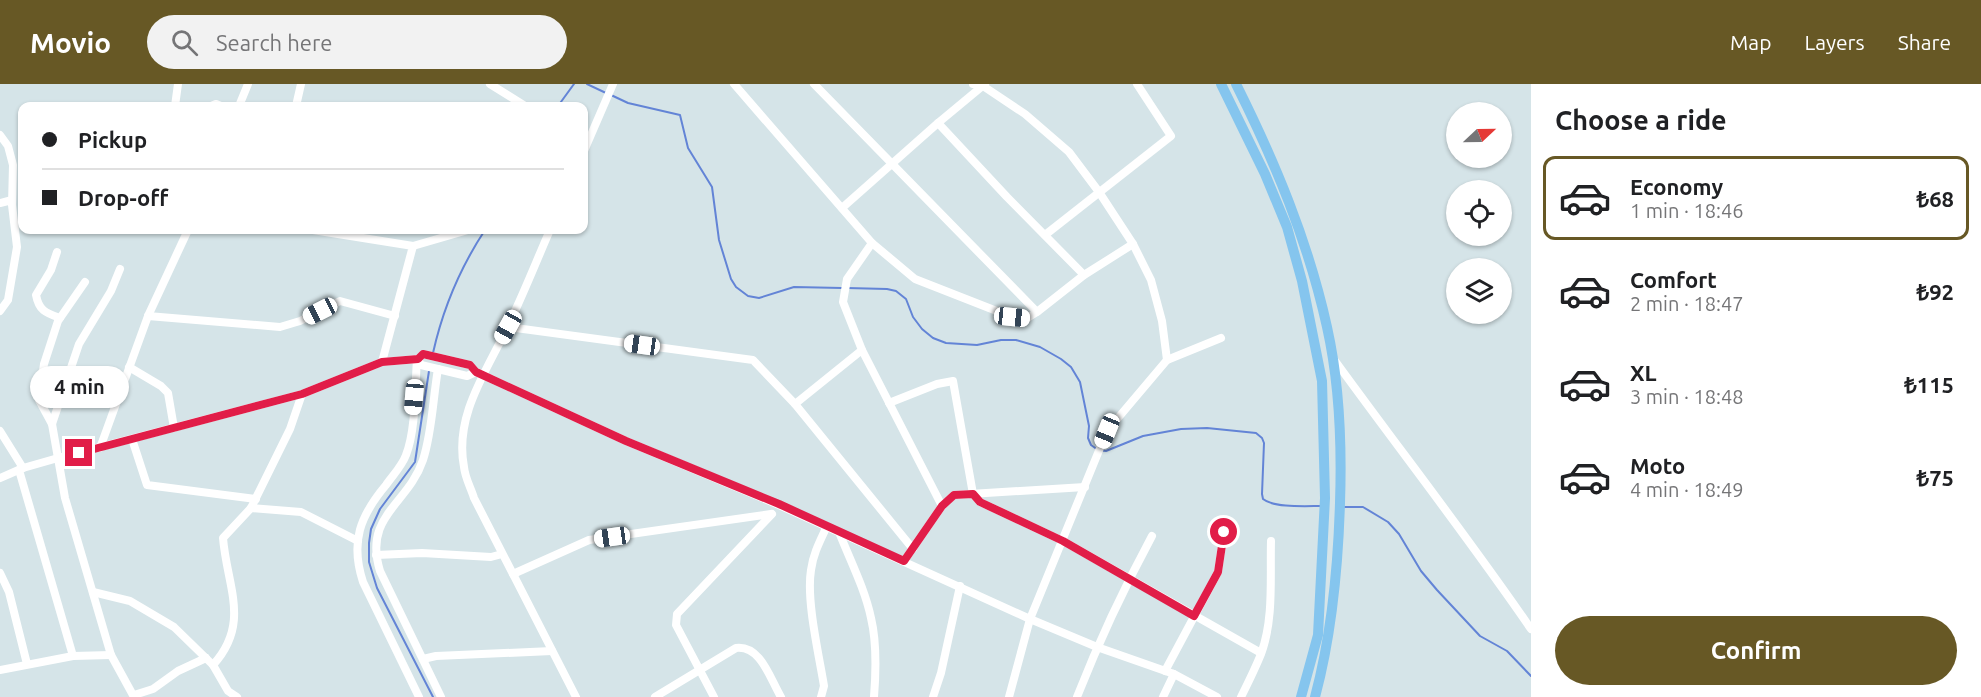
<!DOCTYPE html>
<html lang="en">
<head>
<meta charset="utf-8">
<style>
	:root { --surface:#fff; --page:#f2f2f2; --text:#202124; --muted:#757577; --line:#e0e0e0; --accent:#675825 }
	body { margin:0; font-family:Ubuntu,sans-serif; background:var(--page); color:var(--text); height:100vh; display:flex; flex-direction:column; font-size:22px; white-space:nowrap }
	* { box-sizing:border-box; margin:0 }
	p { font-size:20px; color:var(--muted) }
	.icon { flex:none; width:33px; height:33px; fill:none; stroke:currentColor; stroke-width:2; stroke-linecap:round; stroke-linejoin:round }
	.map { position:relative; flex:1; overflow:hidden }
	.side { display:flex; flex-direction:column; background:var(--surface); width:450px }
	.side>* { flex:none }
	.top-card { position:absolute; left:18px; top:18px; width:570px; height:132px; border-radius:12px; box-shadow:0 2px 4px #0004; display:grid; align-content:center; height:132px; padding:0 24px; background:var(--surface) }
	.needle { width:39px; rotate:68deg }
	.controls { position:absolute; left:1446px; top:18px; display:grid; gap:12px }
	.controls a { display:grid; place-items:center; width:66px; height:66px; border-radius:50%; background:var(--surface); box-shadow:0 2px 4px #0004; font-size:30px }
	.end { position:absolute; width:27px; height:27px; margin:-14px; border:8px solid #e11d48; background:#fff; box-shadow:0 0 0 3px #fff }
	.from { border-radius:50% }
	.bubble { position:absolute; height:42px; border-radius:21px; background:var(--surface); box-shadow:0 2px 4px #0004; font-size:20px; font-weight:700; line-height:42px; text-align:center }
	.car { position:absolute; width:18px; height:36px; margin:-18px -9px; border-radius:8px; box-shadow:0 0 4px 2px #0007; background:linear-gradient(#fff 24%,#345 0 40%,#fff 0 76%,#345 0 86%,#fff 0) }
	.top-card b { display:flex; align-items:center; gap:21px; height:57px; font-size:22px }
	.top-card b+b { border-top:2px solid var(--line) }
	.top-card i { width:15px; height:15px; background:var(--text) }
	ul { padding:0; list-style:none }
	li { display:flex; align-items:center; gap:18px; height:84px; margin:0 12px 9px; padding:0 12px; border:3px solid transparent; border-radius:12px }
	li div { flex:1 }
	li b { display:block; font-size:22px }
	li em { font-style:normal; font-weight:700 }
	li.selected { border-color:var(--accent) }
	li>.icon { width:54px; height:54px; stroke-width:1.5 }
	h2 { padding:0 24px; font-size:27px; line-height:72px }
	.primary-button { display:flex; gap:12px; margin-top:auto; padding:12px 24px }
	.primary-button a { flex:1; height:69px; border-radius:36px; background:var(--accent); color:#fff; font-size:24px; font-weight:700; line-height:69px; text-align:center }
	header { display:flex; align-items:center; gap:36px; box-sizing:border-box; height:84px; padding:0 30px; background:var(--accent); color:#fff }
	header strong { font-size:28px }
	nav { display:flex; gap:33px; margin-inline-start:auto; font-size:21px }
	.search { width:420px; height:54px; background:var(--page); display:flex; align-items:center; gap:15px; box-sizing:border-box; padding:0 21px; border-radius:33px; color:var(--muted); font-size:22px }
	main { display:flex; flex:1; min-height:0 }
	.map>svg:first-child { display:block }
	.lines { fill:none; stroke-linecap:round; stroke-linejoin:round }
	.stream { stroke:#6384d6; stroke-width:2 }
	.minor { stroke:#fff; stroke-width:8 }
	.major { stroke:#85c5ee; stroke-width:10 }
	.route { stroke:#e11d48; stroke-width:8 }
</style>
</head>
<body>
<header>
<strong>Movio</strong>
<div class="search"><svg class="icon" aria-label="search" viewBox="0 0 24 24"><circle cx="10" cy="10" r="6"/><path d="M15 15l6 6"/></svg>Search here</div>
<nav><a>Map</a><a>Layers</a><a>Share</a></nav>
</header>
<main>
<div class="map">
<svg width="1531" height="613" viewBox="0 0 1531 613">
	<rect width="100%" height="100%" fill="#d5e4e8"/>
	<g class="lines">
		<g class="stream">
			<polyline points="587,0 606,9"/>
			<polyline points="611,11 628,19 680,31 688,64 712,103 719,156 731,195 736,203 748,212 759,214 794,203 842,204"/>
			<polyline points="558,22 574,0"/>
			<path d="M847,204l40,1 9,2 10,8 7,18 9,12 11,9 13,5 31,2 24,-5h15l24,7 21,12 10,8 9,15 9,44 -1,12 3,7 7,5 8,1 37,-15 38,-7 26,-1 49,5 6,5 2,5 -2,51 1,5c11,9 43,7 58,7"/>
			<path d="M433,269c10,-45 27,-85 52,-123"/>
			<polyline points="429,287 415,378 380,425 371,445 369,459 369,478 377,504 433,613"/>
			<polyline points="1344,423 1363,423 1388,438 1399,450 1421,487 1437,506 1480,552 1507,567 1531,592"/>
		</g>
		<g class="minor">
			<polyline points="490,0 525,22"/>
			<polyline points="734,0 872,159 915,195 1012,233 1026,235 1037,228 1084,191 1133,160"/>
			<polyline points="814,0 1037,228"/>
			<polyline points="973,0 983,2 1025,30 1069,68 1099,108 1133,160 1151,196 1162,237 1167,276"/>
			<polyline points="175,22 178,0"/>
			<polyline points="211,22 216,20 221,22"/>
			<polyline points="239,22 248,0"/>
			<polyline points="296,22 301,0"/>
			<polyline points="938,39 1007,113 1084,191"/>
			<polyline points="0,51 8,62 13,81 12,121 17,163 8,216 0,227"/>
			<polyline points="584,67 613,0"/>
			<polyline points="0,119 12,116"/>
			<polyline points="842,124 938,39 985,0"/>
			<polyline points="313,146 413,162 382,278"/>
			<path d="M550,146c-14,32 -27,65 -42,96 -21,45 -54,89 -44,141 1,11 7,21 10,31l102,199"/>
			<polyline points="1045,151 1171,52 1137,0"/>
			<polyline points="872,159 847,195 843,218 862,266 942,422"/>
			<polyline points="413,162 468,146"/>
			<path d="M57,168l-6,18 -15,25c3,16 10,18 24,23"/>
			<polyline points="120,185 111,207 79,260 52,340 65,414 111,571 134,613"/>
			<polyline points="148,232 280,243 300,237 340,217 395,232"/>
			<polyline points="508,243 753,276 795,320 913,465"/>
			<path d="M1333,274c66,91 135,179 198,271"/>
			<path d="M417,275c-2,27 -1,71 -11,96 -4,11 -13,20 -20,30 -26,31 -36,57 -23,97l56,115"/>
			<polyline points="418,275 421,281 467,292 476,288"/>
			<polyline points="129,283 161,302 168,309 174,344"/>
			<path d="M438,285c-5,29 -6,64 -15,91 -15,45 -60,55 -43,111l61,126"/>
			<polyline points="889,319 937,300 953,297 973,410 980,418 1063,457 1261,569"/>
			<polyline points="795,320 862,266"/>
			<polyline points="52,340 39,316 44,280 58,237 85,198"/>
			<polyline points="0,347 23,384"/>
			<polyline points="132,355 147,401 256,415"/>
			<polyline points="100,364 148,232 188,146"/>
			<polyline points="19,386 73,572"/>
			<polyline points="0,394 23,384 58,374 302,310 382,278 418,275 423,270 470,281 476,288 626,357 779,421 1030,535 1097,563 1174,590 1217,613"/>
			<polyline points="251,424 301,428 358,457"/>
			<path d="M839,448c11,28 26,57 32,86 6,25 5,54 3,79"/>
			<polyline points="376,471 422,469 491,473 502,470"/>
			<polyline points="904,477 942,422 954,411 1085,403"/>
			<polyline points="0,489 9,508 27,580"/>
			<polyline points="513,490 589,456 771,430"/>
			<polyline points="93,508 130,517 174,543 213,581 228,607 237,613"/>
			<polyline points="423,575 436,572 552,567"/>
			<path d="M213,581c38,-42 14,-78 10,-127l28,-30 39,-79 12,-35"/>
			<polyline points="0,586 73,572 111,571"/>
			<polyline points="1165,587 1218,488 1224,448"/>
			<polyline points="134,611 153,605 178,587 206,574"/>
			<path d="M655,613l81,-49c25,-3 34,31 45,49"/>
			<polyline points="714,613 676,541 677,530 772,430"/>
			<path d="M821,613l3,-11c-5,-31 -18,-86 -13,-116 2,-16 9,-29 16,-44"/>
			<polyline points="933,613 941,589 960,502"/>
			<polyline points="1009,613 1030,535 1107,347 1167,276 1221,254"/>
			<path d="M1077,613c22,-56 47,-109 75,-161"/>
			<polyline points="1163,613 1174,590"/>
			<path d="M1241,613c7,-14 14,-28 20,-43 13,-35 9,-76 10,-113"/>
		</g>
		<g class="major">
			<polyline points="1221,0 1265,90 1287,143 1302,197 1322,297 1325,414 1318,551 1301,613"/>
			<path d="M1236,0c39,78 72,157 91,243 13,58 15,117 13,176 -2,66 -8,131 -25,194"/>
		</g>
	</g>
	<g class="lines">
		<polyline class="route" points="79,369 302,310 382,278 418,275 423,270 470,281 476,288 626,357 779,420 904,477 942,422 954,411 973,410 980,418 1063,457 1194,532 1218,488 1224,448"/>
	</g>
</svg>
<div class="controls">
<a><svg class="needle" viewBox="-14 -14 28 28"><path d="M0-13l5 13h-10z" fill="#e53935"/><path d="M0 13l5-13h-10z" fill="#757577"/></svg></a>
<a><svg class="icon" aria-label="locate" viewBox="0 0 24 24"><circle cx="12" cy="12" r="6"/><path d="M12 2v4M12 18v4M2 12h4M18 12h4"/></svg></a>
<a><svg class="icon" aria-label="layers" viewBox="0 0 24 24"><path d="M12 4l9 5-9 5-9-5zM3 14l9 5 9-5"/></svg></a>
</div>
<i class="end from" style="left:1224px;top:448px"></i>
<i class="end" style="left:79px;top:369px"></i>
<div class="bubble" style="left:30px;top:282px;width:99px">4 min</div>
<i class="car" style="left:320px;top:227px;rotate:243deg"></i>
<i class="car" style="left:1012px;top:233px;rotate:96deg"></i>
<i class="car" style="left:508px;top:243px;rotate:209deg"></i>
<i class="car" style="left:642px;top:261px;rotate:278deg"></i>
<i class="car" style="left:414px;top:313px;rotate:185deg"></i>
<i class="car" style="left:1107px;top:347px;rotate:202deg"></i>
<i class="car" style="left:612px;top:453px;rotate:262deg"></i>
<div class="top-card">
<b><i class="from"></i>Pickup</b>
<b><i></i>Drop-off</b>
</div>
</div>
<section class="side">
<h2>Choose a ride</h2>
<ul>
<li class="selected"><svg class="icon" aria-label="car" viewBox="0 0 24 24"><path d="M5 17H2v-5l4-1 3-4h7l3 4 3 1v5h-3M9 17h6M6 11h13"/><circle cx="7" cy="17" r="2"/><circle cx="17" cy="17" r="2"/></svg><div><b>Economy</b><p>1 min · 18:46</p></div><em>₺68</em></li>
<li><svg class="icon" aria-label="car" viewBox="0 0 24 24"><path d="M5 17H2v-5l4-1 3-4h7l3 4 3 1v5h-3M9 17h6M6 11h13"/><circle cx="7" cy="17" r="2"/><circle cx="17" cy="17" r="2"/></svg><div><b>Comfort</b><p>2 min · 18:47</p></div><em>₺92</em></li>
<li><svg class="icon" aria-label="car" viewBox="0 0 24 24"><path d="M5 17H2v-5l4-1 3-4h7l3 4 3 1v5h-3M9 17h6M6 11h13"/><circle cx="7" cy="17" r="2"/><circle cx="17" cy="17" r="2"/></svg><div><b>XL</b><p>3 min · 18:48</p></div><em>₺115</em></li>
<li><svg class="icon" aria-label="car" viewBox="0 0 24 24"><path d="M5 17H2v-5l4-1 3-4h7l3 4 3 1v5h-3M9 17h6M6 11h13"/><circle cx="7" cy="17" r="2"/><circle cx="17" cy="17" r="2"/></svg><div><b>Moto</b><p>4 min · 18:49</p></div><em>₺75</em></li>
</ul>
<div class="primary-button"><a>Confirm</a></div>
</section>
</main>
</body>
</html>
